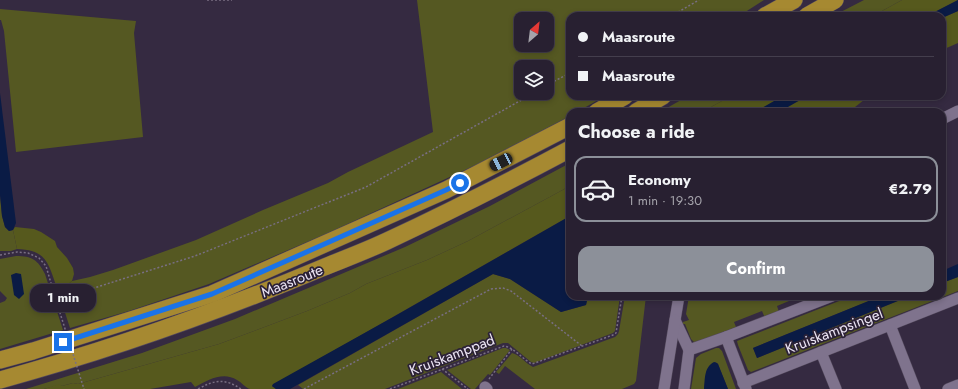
<!DOCTYPE html>
<html lang="en">
<head>
<meta charset="utf-8">
<style>
	:root { --surface:#282031; --page:#302839; --text:#f1f3f6; --muted:#a5a3ab; --line:#443e4d; --accent:#8c9099 }
	body { margin:0; font-family:Jost,sans-serif; background:var(--page); color:var(--text); height:100vh; display:flex; flex-direction:column; font-size:15px; white-space:nowrap }
	* { box-sizing:border-box; margin:0 }
	p { font-size:13px; color:var(--muted) }
	.icon { flex:none; width:22px; height:22px; fill:none; stroke:currentColor; stroke-width:2; stroke-linecap:round; stroke-linejoin:round }
	.map { position:relative; flex:1; overflow:hidden }
	.sheet { position:absolute; left:566px; top:108px; width:380px; height:192px; display:flex; flex-direction:column; background:var(--surface); border-radius:12px; box-shadow:0 2px 6px #0003,0 0 0 1px var(--line) }
	.sheet>* { flex:none }
	.guide { position:absolute; left:566px; top:12px; width:380px; height:88px; border-radius:12px; box-shadow:0 2px 6px #0003,0 0 0 1px var(--line); display:grid; align-content:center; height:88px; padding:0 12px; background:var(--surface) }
	.needle { width:26px; rotate:28deg }
	.tools { position:absolute; left:514px; top:12px; display:grid; gap:8px }
	.tools a { display:grid; place-items:center; width:40px; height:40px; border-radius:8px; background:var(--surface); box-shadow:0 2px 6px #0003,0 0 0 1px var(--line); font-size:20px }
	.end { position:absolute; width:18px; height:18px; margin:-9px; border:5px solid #1a73e8; background:#fff; box-shadow:0 0 0 2px #fff }
	.from { border-radius:50% }
	.bubble { position:absolute; height:28px; border-radius:12px; background:var(--surface); box-shadow:0 2px 6px #0003,0 0 0 1px var(--line); font-size:13px; font-weight:700; line-height:28px; text-align:center }
	.car { position:absolute; width:12px; height:24px; margin:-12px -6px; border-radius:5px; box-shadow:0 0 3px 1px #0007; background:linear-gradient(#222 24%,#8ab4d8 0 40%,#222 0 76%,#8ab4d8 0 86%,#222 0) }
	.guide b { display:flex; align-items:center; gap:14px; height:38px; font-size:15px }
	.guide b+b { border-top:1px solid var(--line) }
	.guide i { width:10px; height:10px; background:var(--text) }
	ul { padding:0; list-style:none }
	li { display:flex; align-items:center; gap:12px; height:66px; margin:0 8px 6px; padding:0 4px; border:2px solid var(--line); border-radius:12px }
	li div { flex:1 }
	li b { display:block; font-size:15px }
	li em { font-style:normal; font-weight:700 }
	li.on { border-color:var(--accent) }
	li>.icon { width:36px; height:36px; stroke-width:1.5 }
	h2 { padding:0 12px; font-size:18px; line-height:48px }
	.action { display:flex; gap:8px; margin-top:auto; padding:8px 12px }
	.action a { flex:1; height:46px; border-radius:12px; background:var(--accent); color:#fff; font-size:16px; font-weight:700; line-height:46px; text-align:center }
	.map>svg:first-child { display:block }
	.green { fill:#555822; fill-rule:evenodd }
	.forest { fill:#56591d }
	.water { fill:#0a1b45 }
	.lines { fill:none; stroke-linecap:round; stroke-linejoin:round }
	.minor-casing { stroke:#53495c; stroke-width:12 }
	.highway-casing { stroke:#53495c; stroke-width:18 }
	.path { stroke:#796f83; stroke-width:1.5; stroke-dasharray:2 2; stroke-linecap:butt }
	.minor { stroke:#7f738d; stroke-width:11 }
	.highway { stroke:#a68931; stroke-width:17 }
	.path-bridge { stroke:#796f83; stroke-width:1.5; stroke-dasharray:2 2; stroke-linecap:butt }
	.route { stroke:#1a73e8; stroke-width:5 }
	.labels { text-anchor:middle; dominant-baseline:central; stroke-width:3.5; stroke-linejoin:round; paint-order:stroke }
	.street-label { font-size:15px; fill:#ebe4f3; stroke:#2b2136 }
</style>
</head>
<body>
<div class="map">
<svg width="958" height="389" viewBox="0 0 958 389">
	<rect width="100%" height="100%" fill="#352a41"/>
	<g class="green">
		<path d="M417,0h347l-25,16h-169v80h35l-28,16h-7v4l-92,48 -150,69 -119,51 -80,27 -59,17 -13,-40 10,-3 5,-4 18,-4 23,-7 83,-30 67,-30 65,-27 20,-11 85,-40zM521,19h26v26h-26zM521,67h26v26h-26z"/>
		<polygon points="864,0 902,0 873,16 833,16"/>
		<polygon points="0,9 136,21 134,33 143,137 16,152 4,31 1,20 0,20"/>
		<polygon points="688,96 731,96 702,112 660,112"/>
		<polygon points="570,163 570,186 468,241 427,260 366,284 350,293 307,311 219,344 78,384 73,383 62,386 59,385 44,389 26,389 142,353 235,319 405,247 490,206"/>
		<polygon points="0,195 2,216 5,227 9,231 13,230 17,249 11,251 0,251"/>
		<path d="M16,256c16,0 22,4 29,18l18,56 -63,19v-46l5,-2 2,-3 -7,-7v-32z"/>
		<polygon points="493,274 510,279 561,312 586,305 588,296 620,296 615,331 613,333 534,363 531,362 508,343 503,343 385,389 303,389 298,385"/>
		<polygon points="958,277 958,291 751,372 748,370 738,345 737,341 852,296 881,296 753,348 757,358 910,296 942,296 942,283"/>
		<path d="M625,296h21l-10,85 -2,3 -12,5h-87l-30,-23 -6,8 -3,-2 16,-19c8,2 13,10 21,14l82,-30 3,-3 1,-3z"/>
		<polygon points="689,296 801,296 777,306 779,312 765,318 762,311 734,322 736,327 699,342 694,342 691,339 685,324 683,324 683,322 689,320 686,314"/>
		<polygon points="503,348 506,348 510,350 490,375 488,374 475,389 471,389 447,370"/>
		<polygon points="716,348 719,348 722,351 736,389 728,389 718,364 715,362 707,370 704,389 691,389 696,358 701,354"/>
		<polygon points="441,372 462,389 398,389"/>
	</g>
	<g class="forest">
		<polygon points="902,0 958,0 927,16 873,16"/>
		<polygon points="958,11 958,43 942,50 942,18"/>
		<polygon points="731,96 783,96 755,112 702,112"/>
		<polygon points="807,96 869,96 855,107 858,112 779,112"/>
		<path d="M570,186v30l-298,170 4,3c-7,0 -20,0 -26,0 -4,-1 -9,-7 -13,-9 -14,-9 -29,0 -42,7l-4,-5 -41,7h-106l15,-5 3,2 11,-3 5,1 141,-40 88,-33 43,-18 16,-9 61,-24 41,-19z"/>
		<path d="M15,227l19,2 7,3 14,9 2,6 10,11 6,10 1,6 -2,7 -5,4 -10,3c-9,-25 -10,-38 -40,-39l-4,-19z"/>
	</g>
	<g class="water">
		<polygon points="958,0 958,11 942,18 942,16 927,16"/>
		<polygon points="0,93 16,223 13,230 9,231 5,227 2,216 0,195"/>
		<polygon points="783,96 807,96 779,112 755,112"/>
		<polygon points="570,216 570,296 588,296 586,305 561,312 510,279 493,274 290,389 276,389 272,386 273,384 395,316"/>
		<polygon points="958,264 958,277 942,283 942,271"/>
		<polygon points="16,273 21,274 24,294 19,299 14,295 11,275"/>
		<polygon points="881,296 910,296 757,358 753,348"/>
		<path d="M714,362l3,1 1,1 10,25h-24c1,-10 0,-22 10,-27z"/>
	</g>
	<g class="lines">
		<g class="minor-casing">
			<g id="minor">
				<polyline points="942,119 958,111"/>
				<polyline points="679,296 675,320 689,350"/>
				<polyline points="890,325 915,389"/>
				<polyline points="726,337 746,389"/>
				<polyline points="821,352 836,389"/>
				<polyline points="743,383 958,298"/>
				<polyline points="485,387 487,389"/>
				<polyline points="664,389 675,320"/>
				<polyline points="684,389 689,350 726,337 832,296"/>
				<polyline points="948,389 958,385"/>
			</g>
		</g>
		<g class="highway-casing">
			<g id="highway">
				<polyline points="765,16 794,0"/>
				<polyline points="807,16 835,0"/>
				<polyline points="597,112 625,96"/>
				<polyline points="636,112 663,96"/>
				<polyline points="0,360 33,351 212,294 446,190 570,126"/>
				<path d="M0,380c110,-30 217,-68 322,-112 22,-9 44,-17 65,-27 62,-29 123,-60 183,-92"/>
			</g>
		</g>
		<g class="path">
			<polyline points="207,0 232,0"/>
			<polyline points="671,16 699,0"/>
			<polyline points="547,85 570,73"/>
			<polyline points="0,255 17,252 28,253 39,258 46,266 55,297"/>
			<polyline points="54,293 61,292 72,295 195,256 366,187 534,93"/>
			<polyline points="442,369 468,389"/>
			<polyline points="489,379 512,349"/>
			<path d="M198,389c16,-9 27,-11 43,0"/>
			<polyline points="304,389 491,289 503,288 511,291 582,346"/>
			<path d="M390,389l114,-43c11,2 18,13 28,18l81,-29 3,-2 6,-37"/>
		</g>
		<use href="#minor" class="minor"/>
		<use href="#highway" class="highway"/>
		<polyline class="path-bridge" points="55,297 84,389"/>
	</g>
	<g class="lines">
		<polyline class="route" points="63,342 212,294 446,190 460,183"/>
	</g>
	<g class="labels">
		<g class="street-label">
			<text transform="translate(292 281) rotate(-22)">Maasroute</text>
			<text transform="translate(834 331) rotate(-21)">Kruiskampsingel</text>
			<text transform="translate(452 355) rotate(-21)">Kruiskamppad</text>
		</g>
	</g>
</svg>
<div class="tools">
<a><svg class="needle" viewBox="-14 -14 28 28"><path d="M0-13l5 13h-10z" fill="#e53935"/><path d="M0 13l5-13h-10z" fill="#a5a3ab"/></svg></a>
<a><svg class="icon" aria-label="layers" viewBox="0 0 24 24"><path d="M12 4l9 5-9 5-9-5zM3 14l9 5 9-5"/></svg></a>
</div>
<i class="end from" style="left:460px;top:183px"></i>
<i class="end" style="left:63px;top:342px"></i>
<div class="bubble" style="left:30px;top:284px;width:66px">1 min</div>
<i class="car" style="left:501px;top:162px;rotate:243deg"></i>
<div class="guide">
<b><i class="from"></i>Maasroute</b>
<b><i></i>Maasroute</b>
</div>
<section class="sheet">
<h2>Choose a ride</h2>
<ul>
<li class="on"><svg class="icon" aria-label="car" viewBox="0 0 24 24"><path d="M5 17H2v-5l4-1 3-4h7l3 4 3 1v5h-3M9 17h6M6 11h13"/><circle cx="7" cy="17" r="2"/><circle cx="17" cy="17" r="2"/></svg><div><b>Economy</b><p>1 min · 19:30</p></div><em>€2.79</em></li>
</ul>
<div class="action"><a>Confirm</a></div>
</section>
</div>
</body>
</html>
